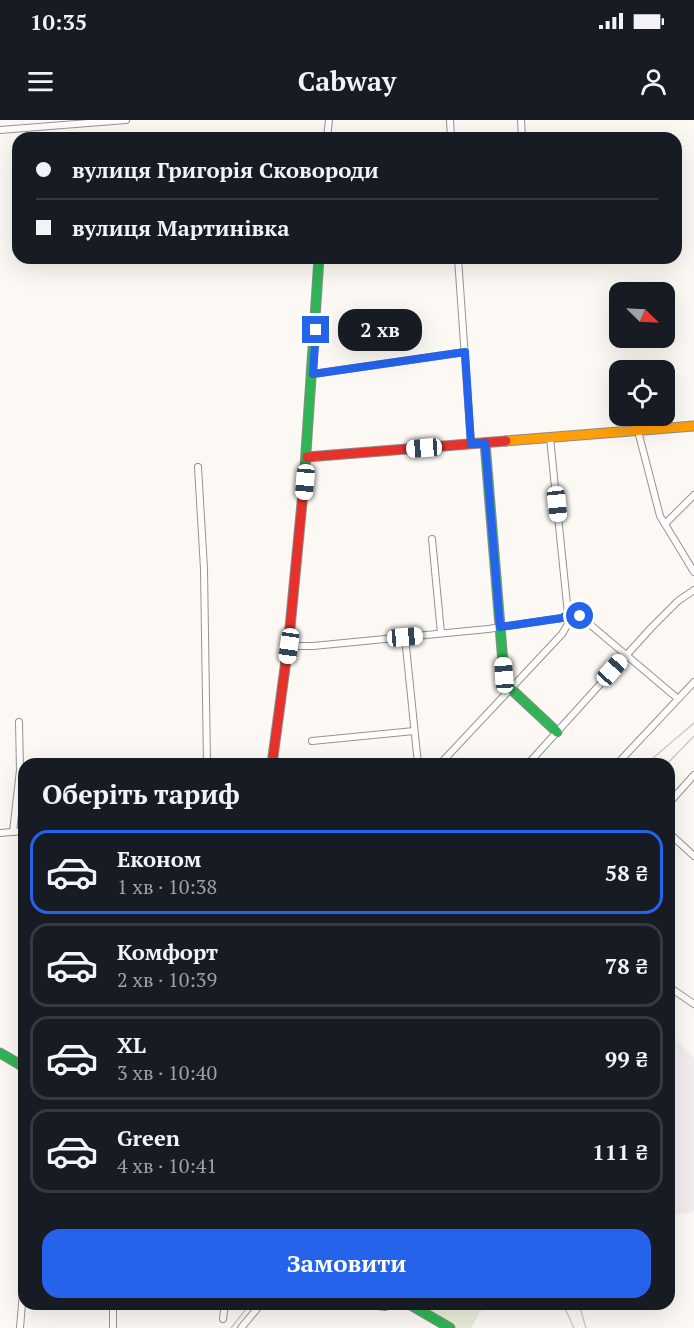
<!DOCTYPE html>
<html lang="uk">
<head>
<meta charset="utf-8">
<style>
	:root { --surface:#171b24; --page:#20242c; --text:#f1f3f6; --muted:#9ea1a6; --line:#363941; --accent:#2563eb }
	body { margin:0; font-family:"PT Serif",serif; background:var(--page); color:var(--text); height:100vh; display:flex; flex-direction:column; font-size:22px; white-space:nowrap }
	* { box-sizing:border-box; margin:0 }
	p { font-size:20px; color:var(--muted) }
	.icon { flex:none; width:33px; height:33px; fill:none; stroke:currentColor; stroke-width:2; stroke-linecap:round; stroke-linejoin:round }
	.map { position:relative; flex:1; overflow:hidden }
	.sheet { position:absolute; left:18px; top:638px; width:657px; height:552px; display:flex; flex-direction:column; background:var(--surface); border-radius:18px; box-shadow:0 6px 24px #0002 }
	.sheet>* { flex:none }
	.top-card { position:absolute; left:12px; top:12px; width:670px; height:132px; border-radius:18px; box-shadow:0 6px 24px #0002; display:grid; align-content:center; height:132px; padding:0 24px; background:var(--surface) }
	.needle { width:39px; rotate:114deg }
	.buttons { position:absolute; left:609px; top:162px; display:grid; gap:12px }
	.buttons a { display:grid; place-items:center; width:66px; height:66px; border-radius:12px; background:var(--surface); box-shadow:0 6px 24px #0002; font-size:30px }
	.end { position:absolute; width:27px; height:27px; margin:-14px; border:8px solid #2563eb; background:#fff; box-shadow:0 0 0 3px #fff }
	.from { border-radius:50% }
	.bubble { position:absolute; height:42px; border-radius:18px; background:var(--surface); box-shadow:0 6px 24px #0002; font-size:20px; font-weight:600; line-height:42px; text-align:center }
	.car { position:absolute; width:18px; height:36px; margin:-18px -9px; border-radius:8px; box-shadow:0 0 4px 2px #0007; background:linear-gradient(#fff 24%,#345 0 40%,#fff 0 76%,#345 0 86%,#fff 0) }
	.top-card b { display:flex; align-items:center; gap:21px; height:57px; font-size:22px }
	.top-card b+b { border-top:2px solid var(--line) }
	.top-card i { width:15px; height:15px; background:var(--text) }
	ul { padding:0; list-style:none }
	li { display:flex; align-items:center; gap:18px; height:84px; margin:0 12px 9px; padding:0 12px; border:3px solid var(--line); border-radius:18px }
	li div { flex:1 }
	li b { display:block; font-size:22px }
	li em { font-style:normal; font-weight:600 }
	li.active { border-color:var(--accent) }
	li>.icon { width:54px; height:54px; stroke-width:1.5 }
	h2 { padding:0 24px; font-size:27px; line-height:72px }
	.button { display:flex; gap:12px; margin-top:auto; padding:12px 24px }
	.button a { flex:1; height:69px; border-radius:18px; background:var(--accent); color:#fff; font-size:24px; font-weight:600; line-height:69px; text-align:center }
	.status { display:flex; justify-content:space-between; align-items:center; height:42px; padding:0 30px; background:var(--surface); direction:ltr }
	.status svg { height:16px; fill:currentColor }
	header { display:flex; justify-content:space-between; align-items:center; height:78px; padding:0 24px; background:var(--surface); font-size:27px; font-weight:600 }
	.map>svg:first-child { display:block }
	.industrial { fill:#f3edf0 }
	.cemetery { fill:#e9ecd8 }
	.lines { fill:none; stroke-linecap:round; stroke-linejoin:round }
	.street-casing { stroke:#969492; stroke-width:8 }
	.fast-casing { stroke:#8c8b89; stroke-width:11 }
	.slow-casing { stroke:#8c8b89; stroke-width:11 }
	.jam-casing { stroke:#8c8b89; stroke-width:11 }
	.street { stroke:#fffefd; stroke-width:6 }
	.fast { stroke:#30b455; stroke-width:9 }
	.slow { stroke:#ff9f0a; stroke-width:9 }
	.jam { stroke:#e5322d; stroke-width:9 }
	.rail { stroke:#d8c5c8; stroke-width:1.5 }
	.route { stroke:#2563eb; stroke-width:8 }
</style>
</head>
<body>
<div class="status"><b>10:35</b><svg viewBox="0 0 49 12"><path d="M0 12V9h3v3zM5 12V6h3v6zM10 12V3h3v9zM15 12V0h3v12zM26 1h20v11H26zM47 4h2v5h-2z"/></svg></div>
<header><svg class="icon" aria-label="menu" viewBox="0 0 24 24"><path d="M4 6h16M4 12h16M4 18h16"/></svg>Cabway<svg class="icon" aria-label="person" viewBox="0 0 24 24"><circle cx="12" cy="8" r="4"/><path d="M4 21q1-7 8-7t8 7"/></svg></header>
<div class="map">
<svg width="694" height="1208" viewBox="0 0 694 1208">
	<rect width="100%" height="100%" fill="#fcf9f4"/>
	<polygon class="industrial" points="669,912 694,938 694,1091 691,1093 669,1094"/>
	<polygon class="cemetery" points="428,1184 489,1184 480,1192 471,1208 458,1208 425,1188"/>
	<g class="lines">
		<g class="street-casing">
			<g id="street">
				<polyline points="450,0 451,18"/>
				<polyline points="521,0 522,18"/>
				<polyline points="0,10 126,0"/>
				<polyline points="327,18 329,0"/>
				<polyline points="458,138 471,324"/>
				<polyline points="313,254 465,232"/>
				<polyline points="638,311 660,396 694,452"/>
				<polyline points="550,318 568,494 570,494"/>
				<polyline points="198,347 204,449 207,644"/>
				<polyline points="665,404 694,375"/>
				<polyline points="432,419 441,513"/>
				<polyline points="571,494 580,496 677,578"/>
				<polyline points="405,517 418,644"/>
				<polyline points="289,526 313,526 488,509 562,498 568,494"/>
				<polyline points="312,621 414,611"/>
				<polyline points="440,644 562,514 569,502 571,494"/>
				<polyline points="528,644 651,508 678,481 694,470"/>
				<polyline points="617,644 694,562"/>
				<polyline points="669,683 694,655"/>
				<polyline points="13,712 20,650 19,602"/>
				<polyline points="0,713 24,711"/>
				<polyline points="669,713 694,736"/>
				<polyline points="669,867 694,884"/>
				<polyline points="360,1184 385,1187 394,1184"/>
				<polyline points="223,1199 225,1184"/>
				<polyline points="20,1208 24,1160"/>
				<polyline points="113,1208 113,1184"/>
				<polyline points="241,1208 261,1184"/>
			</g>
		</g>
		<g class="fast-casing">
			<g id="fast">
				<polyline points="485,323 504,555 510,568 557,612"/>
				<polyline points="304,362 319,138"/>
				<polyline points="0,933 24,947"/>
				<polyline points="409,1184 450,1208"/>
			</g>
		</g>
		<g class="slow-casing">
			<polyline id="slow" points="506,321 694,306"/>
		</g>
		<g class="jam-casing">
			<g id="jam">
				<polyline points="307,337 506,321"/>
				<polyline points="272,644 289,518 304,362"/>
			</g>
		</g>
		<use href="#street" class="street"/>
		<use href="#fast" class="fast"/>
		<use href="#slow" class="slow"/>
		<use href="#jam" class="jam"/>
		<g class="rail">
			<polyline points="646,644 694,603"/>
			<polyline points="667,644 694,616"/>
			<polyline points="563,1184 574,1208"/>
			<polyline points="579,1184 586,1208"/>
			<polyline points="231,1208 250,1184"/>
		</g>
	</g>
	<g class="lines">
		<polyline class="route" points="316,210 313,254 465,232 471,324 485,323 500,507 562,498 568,494 580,496"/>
	</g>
</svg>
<div class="buttons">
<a><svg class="needle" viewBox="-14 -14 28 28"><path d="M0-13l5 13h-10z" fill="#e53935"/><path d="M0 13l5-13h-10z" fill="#9ea1a6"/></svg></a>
<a><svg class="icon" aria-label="locate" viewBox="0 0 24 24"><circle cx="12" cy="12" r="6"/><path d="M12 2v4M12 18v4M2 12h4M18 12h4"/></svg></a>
</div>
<i class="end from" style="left:580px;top:496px"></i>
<i class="end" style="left:316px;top:210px"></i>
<div class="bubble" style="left:338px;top:189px;width:84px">2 хв</div>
<i class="car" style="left:424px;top:328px;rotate:266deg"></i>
<i class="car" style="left:305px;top:362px;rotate:185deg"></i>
<i class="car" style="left:557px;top:384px;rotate:174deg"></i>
<i class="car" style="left:405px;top:517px;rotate:85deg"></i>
<i class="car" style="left:289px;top:526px;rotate:188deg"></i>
<i class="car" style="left:612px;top:550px;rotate:42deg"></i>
<i class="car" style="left:504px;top:555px;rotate:356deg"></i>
<div class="top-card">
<b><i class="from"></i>вулиця Григорія Сковороди</b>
<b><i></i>вулиця Мартинівка</b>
</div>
<section class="sheet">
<h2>Оберіть тариф</h2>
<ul>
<li class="active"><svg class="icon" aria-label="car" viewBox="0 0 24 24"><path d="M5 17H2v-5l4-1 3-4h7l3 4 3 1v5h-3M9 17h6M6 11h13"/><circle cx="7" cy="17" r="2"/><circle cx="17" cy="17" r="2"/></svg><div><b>Економ</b><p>1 хв · 10:38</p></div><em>58 ₴</em></li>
<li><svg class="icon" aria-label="car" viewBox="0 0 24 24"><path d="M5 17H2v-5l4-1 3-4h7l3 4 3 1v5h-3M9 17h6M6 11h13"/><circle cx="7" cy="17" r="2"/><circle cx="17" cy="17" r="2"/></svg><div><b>Комфорт</b><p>2 хв · 10:39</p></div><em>78 ₴</em></li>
<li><svg class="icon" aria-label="car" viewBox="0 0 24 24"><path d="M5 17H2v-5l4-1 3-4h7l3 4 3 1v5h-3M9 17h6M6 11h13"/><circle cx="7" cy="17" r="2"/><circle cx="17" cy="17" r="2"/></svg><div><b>XL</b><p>3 хв · 10:40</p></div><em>99 ₴</em></li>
<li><svg class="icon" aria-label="car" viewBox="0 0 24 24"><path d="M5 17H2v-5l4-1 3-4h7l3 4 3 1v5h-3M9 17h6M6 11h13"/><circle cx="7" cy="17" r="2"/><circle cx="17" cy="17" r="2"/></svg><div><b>Green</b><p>4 хв · 10:41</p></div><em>111 ₴</em></li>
</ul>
<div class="button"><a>Замовити</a></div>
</section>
</div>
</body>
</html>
